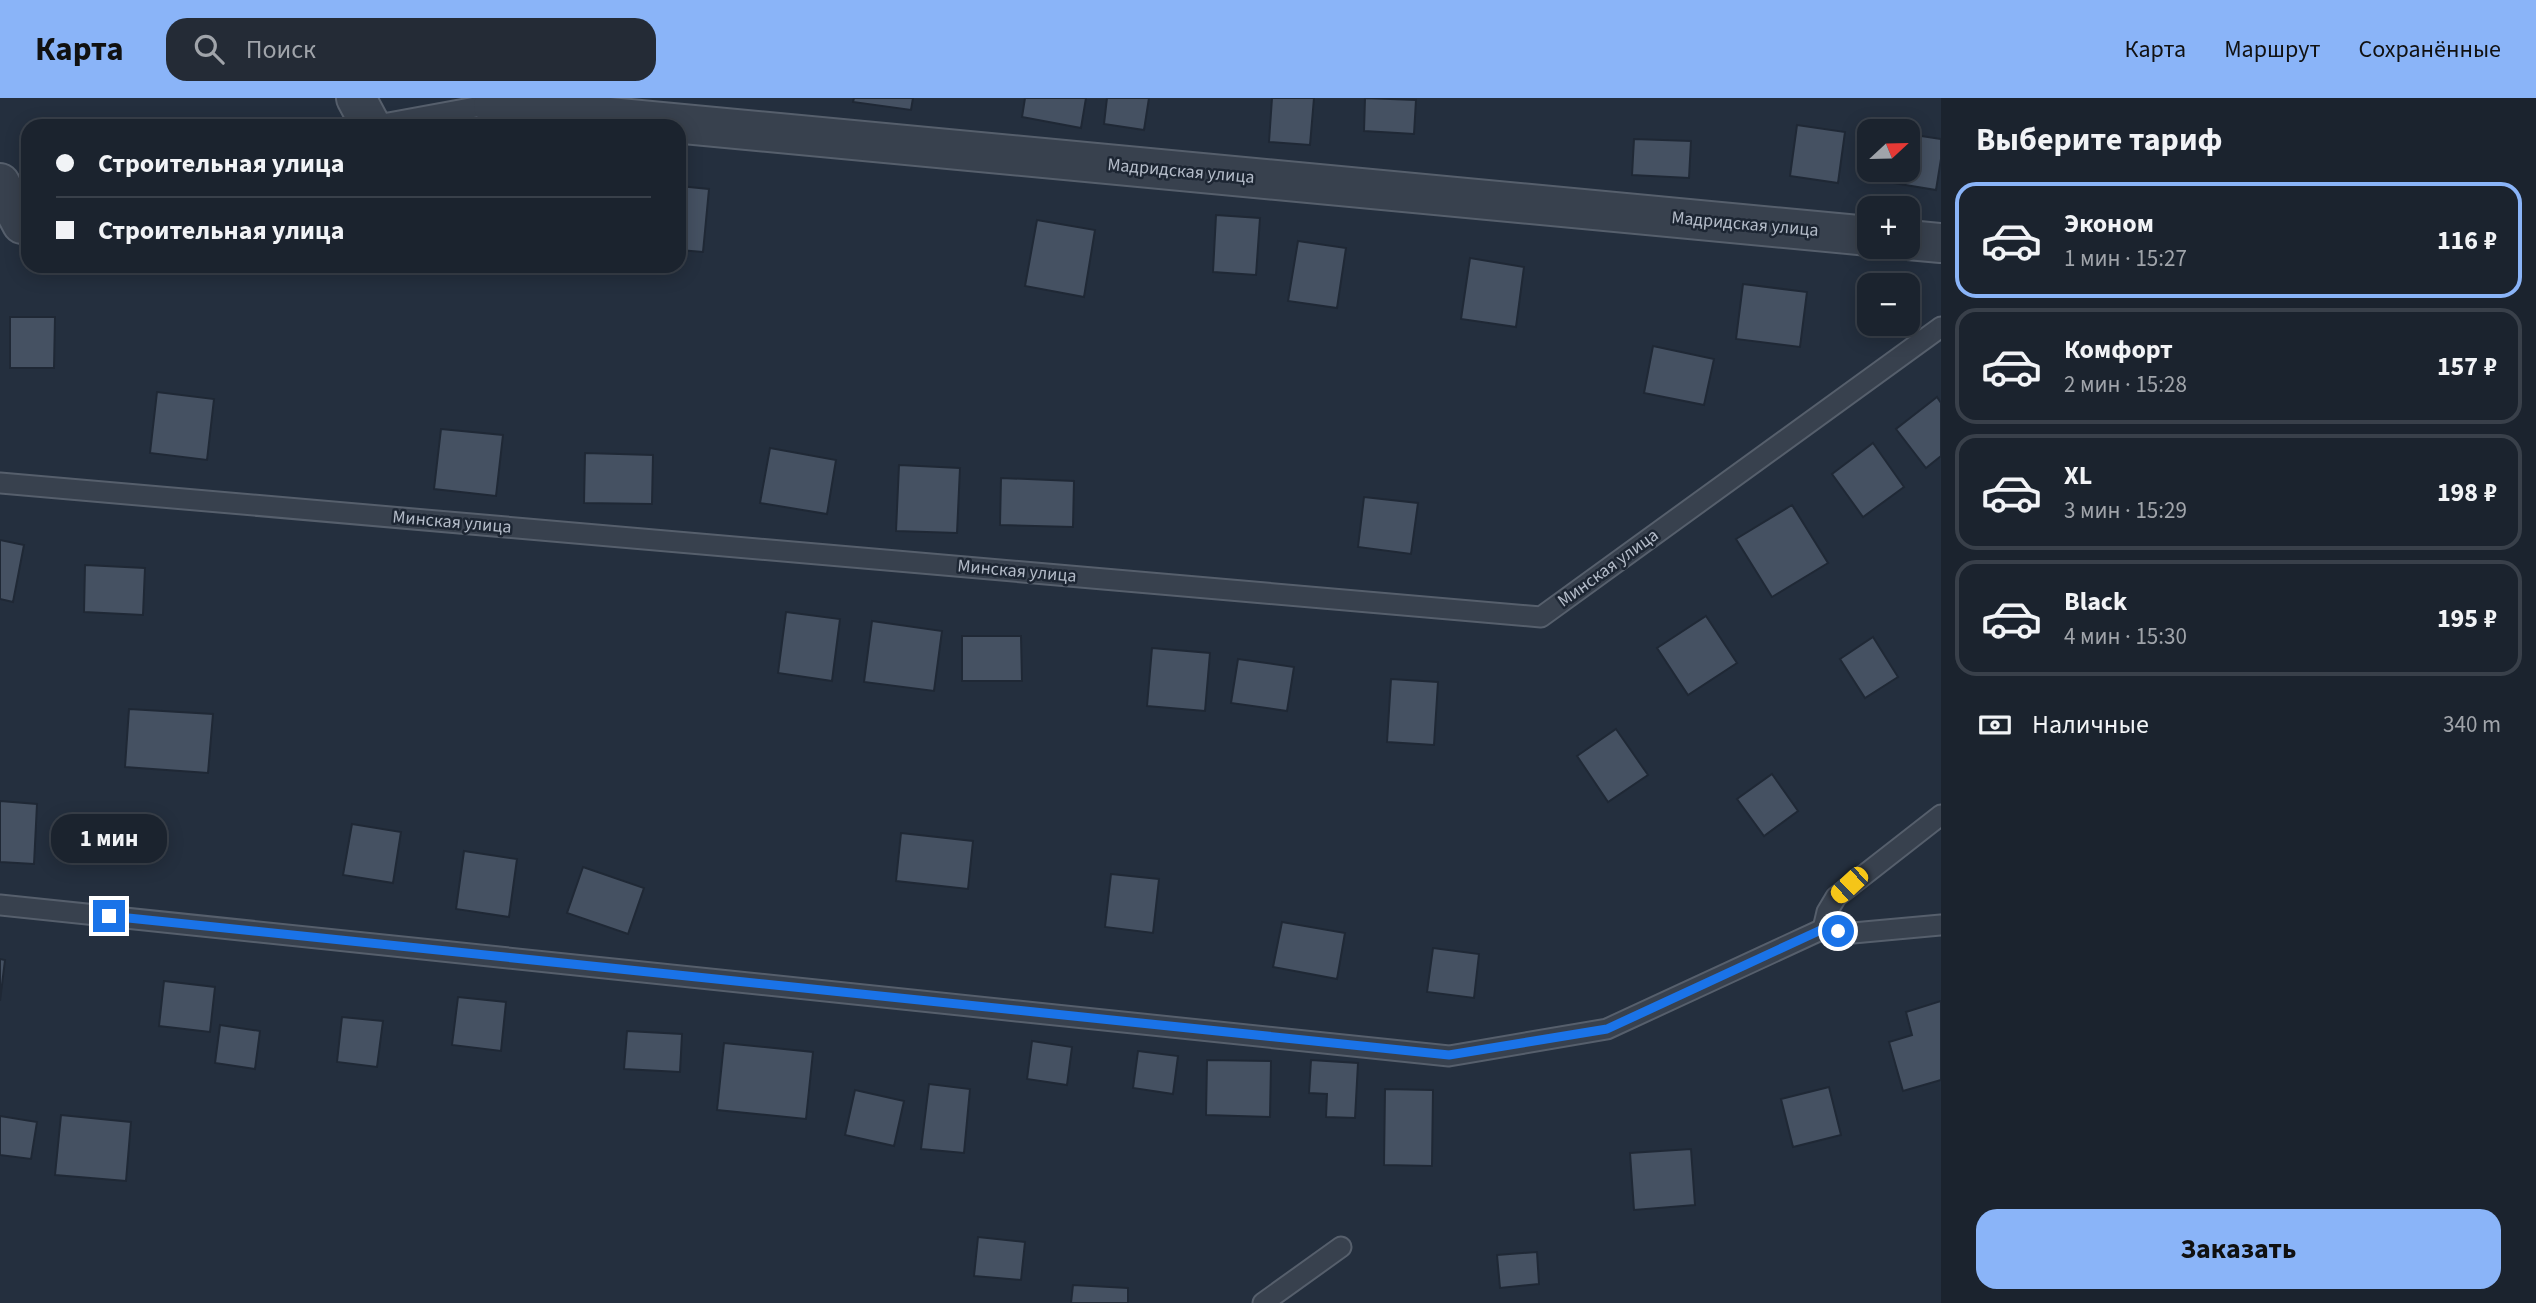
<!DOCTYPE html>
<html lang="ru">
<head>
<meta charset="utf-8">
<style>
	:root { --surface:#1b232e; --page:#242b36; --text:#f1f3f6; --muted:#a0a4aa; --line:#39404a; --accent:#8ab4f8 }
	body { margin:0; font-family:"Source Sans 3",sans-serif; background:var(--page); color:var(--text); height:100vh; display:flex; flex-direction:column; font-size:26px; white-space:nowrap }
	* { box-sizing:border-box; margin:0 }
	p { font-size:23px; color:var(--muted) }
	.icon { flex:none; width:38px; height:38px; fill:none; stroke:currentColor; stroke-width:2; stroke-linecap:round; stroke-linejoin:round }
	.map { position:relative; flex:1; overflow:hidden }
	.drawer { display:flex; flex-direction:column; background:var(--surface); width:595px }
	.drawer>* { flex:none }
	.guide { position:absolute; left:21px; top:21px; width:665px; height:154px; border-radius:21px; box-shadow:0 4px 18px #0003,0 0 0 2px var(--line); display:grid; align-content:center; height:154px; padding:0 35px; background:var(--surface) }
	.needle { width:46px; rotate:68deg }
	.tools { position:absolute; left:1857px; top:21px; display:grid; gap:14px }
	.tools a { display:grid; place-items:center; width:63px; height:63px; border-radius:14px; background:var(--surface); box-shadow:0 4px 18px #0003,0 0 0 2px var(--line); font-size:35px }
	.end { position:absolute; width:32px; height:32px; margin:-16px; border:9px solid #1a73e8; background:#fff; box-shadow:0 0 0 4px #fff }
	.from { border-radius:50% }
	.bubble { position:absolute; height:49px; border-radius:21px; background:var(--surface); box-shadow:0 4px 18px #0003,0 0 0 2px var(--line); font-size:23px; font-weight:700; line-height:49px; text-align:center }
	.car { position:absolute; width:21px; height:42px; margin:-21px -10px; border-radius:9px; box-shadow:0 0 5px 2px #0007; background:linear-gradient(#f5c518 24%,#345 0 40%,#f5c518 0 76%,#345 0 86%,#f5c518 0) }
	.guide b { display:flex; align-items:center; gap:24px; height:66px; font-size:26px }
	.guide b+b { border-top:2px solid var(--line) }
	.guide i { width:18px; height:18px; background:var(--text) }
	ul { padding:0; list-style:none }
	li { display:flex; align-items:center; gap:21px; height:116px; margin:0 14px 10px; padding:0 21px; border:4px solid var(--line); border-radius:21px }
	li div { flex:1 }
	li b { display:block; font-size:26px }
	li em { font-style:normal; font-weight:700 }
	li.active { border-color:var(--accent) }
	li>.icon { width:63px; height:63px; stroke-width:1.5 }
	h2 { padding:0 35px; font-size:32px; line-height:84px }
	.pay { display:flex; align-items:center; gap:18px; height:77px; padding:0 35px; font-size:26px }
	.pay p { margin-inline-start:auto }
	.button { display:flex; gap:14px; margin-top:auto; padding:14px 35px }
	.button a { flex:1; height:80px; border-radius:21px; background:var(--accent); color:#111; font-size:28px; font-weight:700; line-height:80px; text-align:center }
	header { display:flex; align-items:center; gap:42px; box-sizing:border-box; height:98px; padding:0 35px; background:var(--accent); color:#111 }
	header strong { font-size:33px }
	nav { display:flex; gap:38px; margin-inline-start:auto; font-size:24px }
	.search { width:490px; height:63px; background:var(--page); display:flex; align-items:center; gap:18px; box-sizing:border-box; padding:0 24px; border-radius:21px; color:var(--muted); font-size:26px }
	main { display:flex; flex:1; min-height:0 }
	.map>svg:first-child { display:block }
	.building { fill:#455162; stroke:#1f2835; stroke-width:2 }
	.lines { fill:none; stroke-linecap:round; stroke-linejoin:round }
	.service-casing { stroke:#565f6c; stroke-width:23 }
	.minor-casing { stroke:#565f6c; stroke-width:42 }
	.service { stroke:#38414e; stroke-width:19 }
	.minor { stroke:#38414e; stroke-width:38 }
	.route { stroke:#1a73e8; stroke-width:9 }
	.labels { text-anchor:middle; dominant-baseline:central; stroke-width:5; stroke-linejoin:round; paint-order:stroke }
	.street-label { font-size:18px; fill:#b4bcc9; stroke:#1d2633 }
</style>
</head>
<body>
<header>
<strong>Карта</strong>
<div class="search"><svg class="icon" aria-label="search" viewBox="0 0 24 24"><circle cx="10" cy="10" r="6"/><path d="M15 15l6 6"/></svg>Поиск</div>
<nav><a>Карта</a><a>Маршрут</a><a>Сохранённые</a></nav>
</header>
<main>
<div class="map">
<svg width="1941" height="1205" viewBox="0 0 1941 1205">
	<rect width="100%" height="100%" fill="#242f3e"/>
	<g class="building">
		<polygon points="854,0 913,0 911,12 853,4"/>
		<polygon points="1025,0 1086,0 1081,30 1022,19"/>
		<polygon points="1107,0 1149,0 1144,32 1104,26"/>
		<polygon points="1272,0 1314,0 1310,47 1269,44"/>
		<polygon points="1365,0 1416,2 1414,36 1364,33"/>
		<polygon points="1797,27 1845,34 1838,85 1790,78"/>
		<polygon points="1908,36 1941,41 1941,61 1936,92 1875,82 1876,72 1908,72"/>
		<polygon points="1634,41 1691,43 1689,80 1632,77"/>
		<polygon points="679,88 709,91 703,154 679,152"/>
		<polygon points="1216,117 1260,120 1256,177 1213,174"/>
		<polygon points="1037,122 1095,132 1084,199 1025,188"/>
		<polygon points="1298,143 1346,150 1337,210 1288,203"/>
		<polygon points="1470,160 1524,169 1516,229 1461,221"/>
		<polygon points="223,168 280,168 280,175"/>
		<polygon points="1743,186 1807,194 1800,249 1736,241"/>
		<polygon points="10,219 55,219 54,270 10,270"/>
		<polygon points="1653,248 1714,261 1704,307 1644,295"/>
		<polygon points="157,294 214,301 207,362 150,355"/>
		<polygon points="1937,299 1941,305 1941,358 1926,370 1896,331"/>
		<polygon points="441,331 503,337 496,398 434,391"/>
		<polygon points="1873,345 1904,389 1863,419 1832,376"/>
		<polygon points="770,350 836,362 827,416 760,405"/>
		<polygon points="585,355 653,357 652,406 584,405"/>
		<polygon points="899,367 960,370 957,435 896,433"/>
		<polygon points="1001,380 1074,383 1073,429 1000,427"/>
		<polygon points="1364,399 1418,405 1411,456 1358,449"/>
		<polygon points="1792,407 1828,465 1772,499 1736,441"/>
		<polygon points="0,442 24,447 13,504 0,501"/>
		<polygon points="85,467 145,470 143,517 84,514"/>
		<polygon points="786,514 840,521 832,583 778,575"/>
		<polygon points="1706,518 1737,565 1688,597 1657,550"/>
		<polygon points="872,523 942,533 934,593 864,584"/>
		<polygon points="962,538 1021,538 1022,583 962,583"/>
		<polygon points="1873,539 1898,579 1865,600 1840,561"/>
		<polygon points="1152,550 1210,555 1205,613 1147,608"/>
		<polygon points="1238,561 1294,569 1287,613 1231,605"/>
		<polygon points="1391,581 1438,584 1434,647 1387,644"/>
		<polygon points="129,611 213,616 208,675 125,669"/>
		<polygon points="1616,631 1648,677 1608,704 1577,658"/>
		<polygon points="1772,676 1798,713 1764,738 1737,701"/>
		<polygon points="0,703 37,706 34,766 0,764"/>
		<polygon points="352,726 401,734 393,785 343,777"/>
		<polygon points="901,735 973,743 968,791 896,783"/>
		<polygon points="464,753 517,761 509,819 456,811"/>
		<polygon points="583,769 644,790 628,836 567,815"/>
		<polygon points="1111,776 1159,781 1153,835 1105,829"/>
		<polygon points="1282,824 1345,835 1337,881 1273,869"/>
		<polygon points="1433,850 1479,856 1474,900 1427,894"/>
		<polygon points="0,861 5,862 0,903"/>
		<polygon points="164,883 215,889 210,934 159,928"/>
		<polygon points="458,899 506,904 501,953 452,947"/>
		<polygon points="1941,903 1941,982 1903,993 1889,944 1912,937 1906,914"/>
		<polygon points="342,919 383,923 377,969 337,964"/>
		<polygon points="220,927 260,933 255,971 215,965"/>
		<polygon points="627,933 682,936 680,974 624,971"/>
		<polygon points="1032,943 1072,949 1067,987 1027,981"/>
		<polygon points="724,945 813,954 806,1021 717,1012"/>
		<polygon points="1138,953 1178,958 1173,996 1133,990"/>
		<polygon points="1207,962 1271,963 1270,1019 1206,1017"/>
		<polygon points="1311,962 1358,965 1355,1020 1326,1019 1327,996 1309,995"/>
		<polygon points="929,986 970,991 964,1055 921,1051"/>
		<polygon points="1829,989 1841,1037 1793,1049 1781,1001"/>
		<polygon points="1385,991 1433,992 1432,1068 1384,1067"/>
		<polygon points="855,992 904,1003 894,1048 845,1037"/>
		<polygon points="61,1017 131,1024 126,1083 55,1077"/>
		<polygon points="0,1018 37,1024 31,1061 0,1057"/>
		<polygon points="1691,1051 1695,1107 1634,1112 1630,1055"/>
		<polygon points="978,1139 1025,1144 1021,1182 974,1178"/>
		<polygon points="1537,1154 1539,1186 1500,1190 1497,1157"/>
		<polygon points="1073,1187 1128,1190 1128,1205 1071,1205"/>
	</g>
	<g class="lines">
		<g class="service-casing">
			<g id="service">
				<polyline points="372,28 498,5"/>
				<polyline points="0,385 1541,519 1941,229"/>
				<polyline points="0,807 1449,958 1607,931 1823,831 1853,835 1941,827"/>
				<polyline points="1823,831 1827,814 1836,799 1941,717"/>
				<polyline points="1263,1205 1341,1149"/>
			</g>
		</g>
		<g class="minor-casing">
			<g id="minor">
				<polyline points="356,0 371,28"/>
				<polyline points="493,8 1869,138"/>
				<polyline points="0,85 22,126"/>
				<polyline points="1908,142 1941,145"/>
			</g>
		</g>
		<use href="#service" class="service"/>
		<use href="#minor" class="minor"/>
	</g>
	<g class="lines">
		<polyline class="route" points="109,818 1449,957 1607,931 1823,831 1838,833"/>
	</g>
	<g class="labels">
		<g class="street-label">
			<text transform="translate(1181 73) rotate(5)">Мадридская улица</text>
			<text transform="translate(1745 126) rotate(5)">Мадридская улица</text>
			<text transform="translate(452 424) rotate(5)">Минская улица</text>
			<text transform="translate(1608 470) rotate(-36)">Минская улица</text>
			<text transform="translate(1017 473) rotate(5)">Минская улица</text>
		</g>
	</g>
</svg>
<div class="tools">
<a><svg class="needle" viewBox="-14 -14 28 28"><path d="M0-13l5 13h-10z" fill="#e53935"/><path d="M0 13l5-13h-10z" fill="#a0a4aa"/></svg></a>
<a>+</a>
<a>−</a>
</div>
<i class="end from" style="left:1838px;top:833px"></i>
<i class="end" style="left:109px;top:818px"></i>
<div class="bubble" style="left:51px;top:716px;width:116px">1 мин</div>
<i class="car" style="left:1849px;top:787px;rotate:227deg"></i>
<div class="guide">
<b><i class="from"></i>Строительная улица</b>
<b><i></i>Строительная улица</b>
</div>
</div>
<section class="drawer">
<h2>Выберите тариф</h2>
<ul>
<li class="active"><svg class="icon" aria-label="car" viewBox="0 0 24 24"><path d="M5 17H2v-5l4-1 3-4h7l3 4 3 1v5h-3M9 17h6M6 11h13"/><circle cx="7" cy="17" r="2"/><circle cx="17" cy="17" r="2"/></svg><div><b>Эконом</b><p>1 мин · 15:27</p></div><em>116 ₽</em></li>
<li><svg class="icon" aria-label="car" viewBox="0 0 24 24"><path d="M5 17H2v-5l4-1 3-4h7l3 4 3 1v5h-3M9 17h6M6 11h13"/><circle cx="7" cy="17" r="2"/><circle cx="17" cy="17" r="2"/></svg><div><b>Комфорт</b><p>2 мин · 15:28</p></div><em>157 ₽</em></li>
<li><svg class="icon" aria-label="car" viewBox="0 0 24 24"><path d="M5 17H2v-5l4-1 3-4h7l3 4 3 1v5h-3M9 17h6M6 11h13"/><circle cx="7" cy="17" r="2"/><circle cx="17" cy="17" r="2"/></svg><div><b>XL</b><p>3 мин · 15:29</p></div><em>198 ₽</em></li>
<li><svg class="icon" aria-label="car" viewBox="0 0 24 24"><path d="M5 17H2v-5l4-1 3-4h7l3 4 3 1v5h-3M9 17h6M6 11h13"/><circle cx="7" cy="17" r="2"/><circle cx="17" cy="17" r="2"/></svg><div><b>Black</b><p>4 мин · 15:30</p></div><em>195 ₽</em></li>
</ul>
<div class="pay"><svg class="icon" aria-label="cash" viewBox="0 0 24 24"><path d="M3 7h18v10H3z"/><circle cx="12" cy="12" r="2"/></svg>Наличные<p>340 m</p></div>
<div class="button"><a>Заказать</a></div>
</section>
</main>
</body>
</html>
